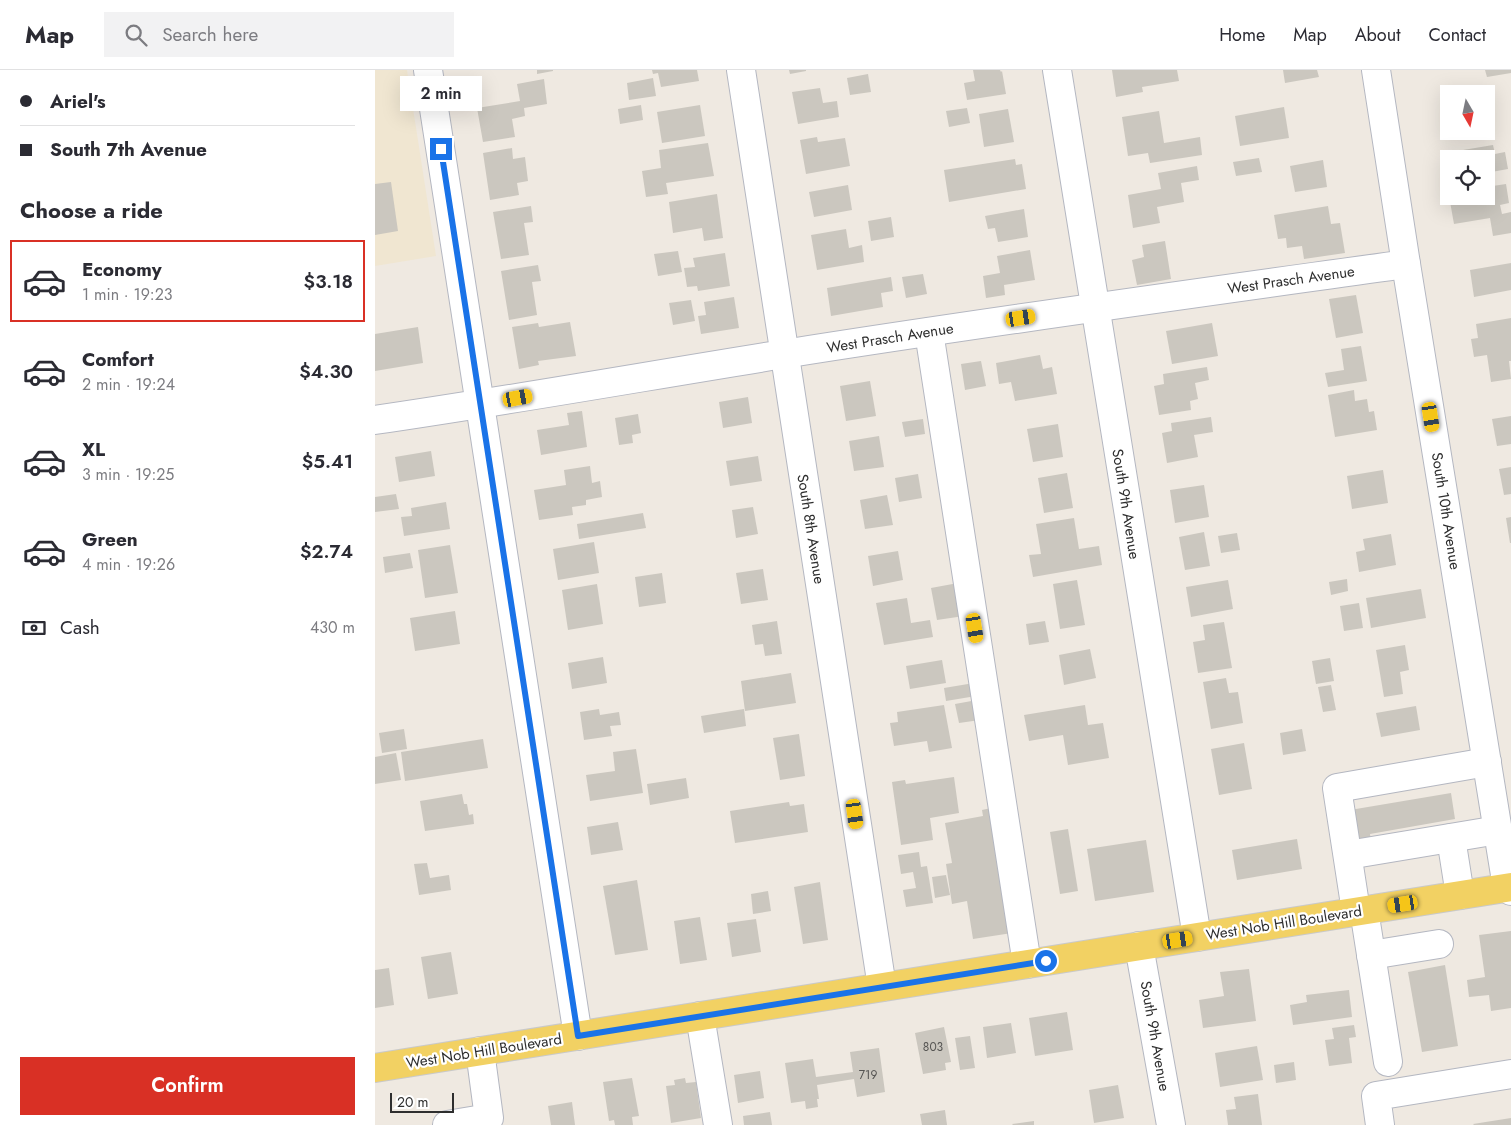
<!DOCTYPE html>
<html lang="en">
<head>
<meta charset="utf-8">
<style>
	:root { --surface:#fff; --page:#f2f2f3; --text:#2b2b33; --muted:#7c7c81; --line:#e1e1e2; --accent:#d93025 }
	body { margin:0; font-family:Jost,sans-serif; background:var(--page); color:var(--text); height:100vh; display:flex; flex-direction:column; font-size:19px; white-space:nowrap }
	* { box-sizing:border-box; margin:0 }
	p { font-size:16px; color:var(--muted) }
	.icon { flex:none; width:28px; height:28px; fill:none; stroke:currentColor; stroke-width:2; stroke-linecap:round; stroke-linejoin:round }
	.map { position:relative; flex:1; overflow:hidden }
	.side { display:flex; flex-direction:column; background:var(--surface); width:375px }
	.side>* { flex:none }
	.top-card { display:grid; align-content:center; height:110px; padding:0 20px; background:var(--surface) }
	.needle { width:32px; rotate:171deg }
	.buttons { position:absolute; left:1065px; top:15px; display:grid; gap:10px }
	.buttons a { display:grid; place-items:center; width:55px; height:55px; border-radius:0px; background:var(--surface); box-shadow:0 5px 20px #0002; font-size:25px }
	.scale { position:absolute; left:15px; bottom:12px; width:64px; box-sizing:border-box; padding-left:5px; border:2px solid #2e2e2e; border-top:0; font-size:14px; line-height:18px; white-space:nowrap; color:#2e2e2e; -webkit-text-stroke:4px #fff; paint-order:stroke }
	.end { position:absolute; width:22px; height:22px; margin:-11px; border:6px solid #1a73e8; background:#fff; box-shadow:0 0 0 2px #fff }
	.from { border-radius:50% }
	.bubble { position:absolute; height:35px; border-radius:0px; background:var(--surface); box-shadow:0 5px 20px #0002; font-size:16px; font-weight:600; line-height:35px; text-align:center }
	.car { position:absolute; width:15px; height:30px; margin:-15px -8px; border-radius:6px; box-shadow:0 0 4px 1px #0007; background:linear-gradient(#f5c518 24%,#345 0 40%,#f5c518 0 76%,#345 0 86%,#f5c518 0) }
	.top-card b { display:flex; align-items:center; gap:18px; height:48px; font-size:19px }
	.top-card b+b { border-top:1px solid var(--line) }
	.top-card i { width:12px; height:12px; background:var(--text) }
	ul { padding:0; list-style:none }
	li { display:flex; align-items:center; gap:15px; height:82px; margin:0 10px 8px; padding:0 10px; border:2px solid transparent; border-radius:0px }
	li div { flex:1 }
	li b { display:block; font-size:19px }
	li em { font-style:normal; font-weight:600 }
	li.on { border-color:var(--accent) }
	li>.icon { width:45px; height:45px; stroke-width:1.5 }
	h2 { padding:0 20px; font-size:22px; line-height:60px }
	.pay { display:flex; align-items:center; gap:12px; height:55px; padding:0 20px; font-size:19px }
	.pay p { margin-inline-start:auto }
	.button { display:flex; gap:10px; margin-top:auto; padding:10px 20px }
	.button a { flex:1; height:58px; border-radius:0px; background:var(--accent); color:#fff; font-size:20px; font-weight:600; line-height:58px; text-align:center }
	header { display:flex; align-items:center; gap:30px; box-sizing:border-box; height:70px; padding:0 25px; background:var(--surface); border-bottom:1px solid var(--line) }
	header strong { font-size:24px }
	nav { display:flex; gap:28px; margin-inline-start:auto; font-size:18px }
	.search { width:350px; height:45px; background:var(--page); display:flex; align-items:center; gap:12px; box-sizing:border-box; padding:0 18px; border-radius:0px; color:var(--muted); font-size:19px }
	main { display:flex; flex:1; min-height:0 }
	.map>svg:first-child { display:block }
	.education { fill:#f0e6d1 }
	.building { fill:#cbc7bf }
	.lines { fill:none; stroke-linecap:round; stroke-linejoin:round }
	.minor-casing { stroke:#b4b7c1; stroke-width:30 }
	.major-casing { stroke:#c9c9c9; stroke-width:30 }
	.minor { stroke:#fff; stroke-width:28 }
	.major { stroke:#f2d163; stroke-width:28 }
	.route { stroke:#1a73e8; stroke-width:6 }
	.labels { text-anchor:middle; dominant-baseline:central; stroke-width:4.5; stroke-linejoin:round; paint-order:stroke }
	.number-label { font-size:12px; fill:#555452 }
	.street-label { font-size:15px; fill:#2e2e2e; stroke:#fff }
</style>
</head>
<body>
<header>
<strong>Map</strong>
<div class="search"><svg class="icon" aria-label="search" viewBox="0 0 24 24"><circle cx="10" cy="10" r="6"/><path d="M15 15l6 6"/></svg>Search here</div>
<nav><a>Home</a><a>Map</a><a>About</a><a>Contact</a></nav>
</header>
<main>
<section class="side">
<div class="top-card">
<b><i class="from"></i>Ariel's</b>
<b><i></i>South 7th Avenue</b>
</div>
<h2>Choose a ride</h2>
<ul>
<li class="on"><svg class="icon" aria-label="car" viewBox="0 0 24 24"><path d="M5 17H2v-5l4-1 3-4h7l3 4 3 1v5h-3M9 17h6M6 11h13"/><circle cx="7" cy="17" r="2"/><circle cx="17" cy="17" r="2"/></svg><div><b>Economy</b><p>1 min · 19:23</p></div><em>$3.18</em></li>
<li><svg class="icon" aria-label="car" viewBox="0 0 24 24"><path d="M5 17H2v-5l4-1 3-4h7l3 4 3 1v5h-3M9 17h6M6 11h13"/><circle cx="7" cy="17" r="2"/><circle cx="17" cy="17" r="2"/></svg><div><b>Comfort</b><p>2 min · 19:24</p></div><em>$4.30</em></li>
<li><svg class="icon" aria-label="car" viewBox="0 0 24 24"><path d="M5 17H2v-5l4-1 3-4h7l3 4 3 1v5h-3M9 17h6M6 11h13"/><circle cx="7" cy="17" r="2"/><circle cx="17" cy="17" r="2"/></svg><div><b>XL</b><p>3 min · 19:25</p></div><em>$5.41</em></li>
<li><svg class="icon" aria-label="car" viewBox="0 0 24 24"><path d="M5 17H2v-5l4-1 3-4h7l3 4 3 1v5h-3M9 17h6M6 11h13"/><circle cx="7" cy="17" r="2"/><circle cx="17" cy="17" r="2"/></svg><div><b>Green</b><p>4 min · 19:26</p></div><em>$2.74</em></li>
</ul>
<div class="pay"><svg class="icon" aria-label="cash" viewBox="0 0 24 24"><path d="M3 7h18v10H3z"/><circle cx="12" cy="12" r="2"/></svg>Cash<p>430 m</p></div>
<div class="button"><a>Confirm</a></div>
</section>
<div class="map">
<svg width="1136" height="1055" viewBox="0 0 1136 1055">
	<rect width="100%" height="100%" fill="#efe9e1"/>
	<polygon class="education" points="0,0 32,0 61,186 0,196"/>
	<g class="building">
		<polygon points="162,0 178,0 178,1 162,4"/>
		<polygon points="277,0 322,0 324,11 286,17 283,3 278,4"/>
		<polygon points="414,0 431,0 431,1 415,4"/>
		<polygon points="598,0 625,0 626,2 627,1 631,24 592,30 589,13 600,11"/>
		<polygon points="737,0 802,0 804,11 767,17 768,22 741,27"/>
		<polygon points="908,0 942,0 944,7 910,13"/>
		<polygon points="1110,0 1136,0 1136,3 1112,7"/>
		<polygon points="493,4 496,22 475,25 472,8"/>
		<polygon points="278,8 281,26 254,30 252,13"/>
		<polygon points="169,9 172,34 149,38 150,46 137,49 140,67 108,72 102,38 145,31 142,14"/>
		<polygon points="445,18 448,33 462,31 464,47 423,54 417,22"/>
		<polygon points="1074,25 1074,59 1070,60 1065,27"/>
		<polygon points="266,35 268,50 245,54 243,39"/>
		<polygon points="325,35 330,66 287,73 282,42"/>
		<polygon points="909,37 914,68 865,76 860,46"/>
		<polygon points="592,38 595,53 574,57 571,41"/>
		<polygon points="633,39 639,72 609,77 604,44"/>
		<polygon points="784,41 789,73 825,67 827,85 775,93 773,83 753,86 747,47"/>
		<polygon points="1111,50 1114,61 1116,62 1089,67 1088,61 1111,61"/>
		<polygon points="442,67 443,72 470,68 475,96 431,104 425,70"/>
		<polygon points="333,73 339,106 291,113 293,124 271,127 267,101 286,98 284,80"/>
		<polygon points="1118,75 1120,84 1130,82 1133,99 1111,103 1111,89 1083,89 1082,81"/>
		<polygon points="137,78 138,89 150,87 153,111 142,113 144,125 115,130 108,83"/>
		<polygon points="884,88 887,102 861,106 858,92"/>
		<polygon points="640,89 641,95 647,94 651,119 574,132 569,100"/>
		<polygon points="948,90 952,117 920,122 915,96"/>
		<polygon points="822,96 824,110 806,113 809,132 782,137 785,153 758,158 753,125 786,119 783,103"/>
		<polygon points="16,112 23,161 0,165 0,114"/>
		<polygon points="1131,114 1134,133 1125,135 1127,144 1136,142 1136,163 1118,166 1115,148 1079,154 1074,126 1111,126 1111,117"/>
		<polygon points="473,115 477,140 439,147 434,122"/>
		<polygon points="342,124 348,168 329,171 327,158 298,163 294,132"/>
		<polygon points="156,136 158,152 149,153 154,185 126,189 118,142"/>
		<polygon points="953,136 956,154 965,153 970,183 929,189 927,176 912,178 911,168 903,169 899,145"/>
		<polygon points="649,139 653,167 623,172 620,158 613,159 610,146"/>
		<polygon points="516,147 519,167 496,171 493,151"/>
		<polygon points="471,159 474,178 487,175 489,192 442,200 436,165"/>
		<polygon points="790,171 796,209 762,215 757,190 769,187 767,175"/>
		<polygon points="655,180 660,210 629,215 630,225 611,228 608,206 625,203 622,186"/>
		<polygon points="303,181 307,202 283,206 279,184"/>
		<polygon points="350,183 355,216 323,221 322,216 312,217 309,198 320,197 318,188"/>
		<polygon points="1136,193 1136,220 1099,227 1095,200"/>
		<polygon points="163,195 166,211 157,212 162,245 134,250 126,201"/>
		<polygon points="548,204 552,224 531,228 527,207"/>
		<polygon points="516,207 518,221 506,223 508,237 456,246 452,218"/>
		<polygon points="981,225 988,263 961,268 954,229"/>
		<polygon points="359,227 364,258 326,264 323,246 331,245 329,232"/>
		<polygon points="316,230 320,251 298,255 294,233"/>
		<polygon points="1136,248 1136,291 1134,291 1136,309 1116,312 1112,285 1099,287 1096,269 1103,268 1101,254"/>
		<polygon points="195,252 201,286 163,291 164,295 144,299 137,257 163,253 164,257"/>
		<polygon points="837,253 843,286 797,294 791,261"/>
		<polygon points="43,257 48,293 0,301 0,264"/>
		<polygon points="986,276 992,311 953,317 950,303 969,300 966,279"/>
		<polygon points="665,285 668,299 677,297 682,324 640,331 636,312 624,314 621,293"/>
		<polygon points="606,291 611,316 590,320 586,294"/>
		<polygon points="832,297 834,310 820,313 823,329 815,331 816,340 784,345 779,316 789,314 788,304"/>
		<polygon points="495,311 501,346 471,351 465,316"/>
		<polygon points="979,320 980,331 992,329 994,342 999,341 1002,360 960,367 953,325"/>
		<polygon points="373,327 377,353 348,358 344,332"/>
		<polygon points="207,341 212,377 166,385 162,360 194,355 192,343"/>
		<polygon points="263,344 266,363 257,365 258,373 244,375 240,348"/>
		<polygon points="1136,346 1136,374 1122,376 1117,349"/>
		<polygon points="836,347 838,362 819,365 823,387 792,393 787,363 797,361 796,353"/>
		<polygon points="548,349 550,364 530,367 527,352"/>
		<polygon points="683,354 688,387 658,392 652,359"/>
		<polygon points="504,366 509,397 479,401 474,371"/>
		<polygon points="56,381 60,406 24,412 20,387"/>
		<polygon points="383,386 387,411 355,416 351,391"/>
		<polygon points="215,396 217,413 225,411 227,427 211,430 211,435 197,437 198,445 164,450 159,420 191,415 189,400"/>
		<polygon points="1136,397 1136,424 1129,425 1124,399"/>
		<polygon points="1008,400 1013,433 977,439 972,406"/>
		<polygon points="692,403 698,438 669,443 663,408"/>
		<polygon points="543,404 547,428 524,432 520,408"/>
		<polygon points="829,415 834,447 800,453 795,420"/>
		<polygon points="21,424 24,439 0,442 0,427"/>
		<polygon points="512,425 518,455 490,459 485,430"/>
		<polygon points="71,432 75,459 29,466 26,447 37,446 36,438"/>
		<polygon points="378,437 383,464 361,468 357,440"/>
		<polygon points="268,443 271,458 204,469 202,454"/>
		<polygon points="1136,447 1136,473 1135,473 1131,448"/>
		<polygon points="699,448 704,479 724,476 727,495 658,507 654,485 666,484 661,454"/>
		<polygon points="829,462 835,496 810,500 804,467"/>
		<polygon points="862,463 865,480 846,483 843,466"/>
		<polygon points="1016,464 1021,495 984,502 981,482 990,480 988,469"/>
		<polygon points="219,472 224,503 183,510 178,479"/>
		<polygon points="75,475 83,523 50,528 43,480"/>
		<polygon points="523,481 528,510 498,516 493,486"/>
		<polygon points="35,483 38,498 10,503 8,487"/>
		<polygon points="388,499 393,530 366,534 361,503"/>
		<polygon points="287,503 291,533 264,537 260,507"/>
		<polygon points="972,509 973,521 956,525 954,512"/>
		<polygon points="702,510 710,555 685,559 678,514"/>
		<polygon points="853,510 858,539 816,547 811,517"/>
		<polygon points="583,513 589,546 562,550 556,518"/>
		<polygon points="222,514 228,554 193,560 187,520"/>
		<polygon points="1046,519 1051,548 996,558 991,528"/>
		<polygon points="532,528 536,553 555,550 558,567 509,575 501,533"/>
		<polygon points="984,533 988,558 969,561 965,536"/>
		<polygon points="80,541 85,574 40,581 35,548"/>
		<polygon points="402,551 407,584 390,586 388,574 380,575 377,555"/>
		<polygon points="670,551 674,572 654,575 651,554"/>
		<polygon points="849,552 857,598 823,603 818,572 830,570 828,555"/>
		<polygon points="1030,575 1034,600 1025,602 1028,624 1009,627 1001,580"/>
		<polygon points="715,579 721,608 689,615 684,585"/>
		<polygon points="228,587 232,613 197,619 193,593"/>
		<polygon points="955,588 959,611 941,614 937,591"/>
		<polygon points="567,590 571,613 535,619 531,596"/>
		<polygon points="416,603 421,633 370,641 366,611"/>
		<polygon points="851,608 854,623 863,622 868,653 836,659 828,612"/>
		<polygon points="599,613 601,626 571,631 569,618"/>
		<polygon points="956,615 961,640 948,642 943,617"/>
		<polygon points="602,630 605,650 584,653 580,634"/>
		<polygon points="569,635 577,678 554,682 552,671 519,676 515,653 523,652 522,642"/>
		<polygon points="710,635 713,655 728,653 734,688 693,695 688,665 654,671 649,645"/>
		<polygon points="1041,636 1045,660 1006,667 1001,643"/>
		<polygon points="224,639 225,645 244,642 246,655 235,656 237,666 209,670 205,642"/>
		<polygon points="369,639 371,656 329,663 326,646"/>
		<polygon points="29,659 32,679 7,683 4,663"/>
		<polygon points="927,659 931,681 908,685 905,663"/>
		<polygon points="424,664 430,706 405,710 398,668"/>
		<polygon points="108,669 113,698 30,711 26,682"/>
		<polygon points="869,673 877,719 844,725 836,679"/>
		<polygon points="261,679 268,723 215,731 211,705 240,701 238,682"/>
		<polygon points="21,683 26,710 0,714 0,687"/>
		<polygon points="579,707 584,743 555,748 558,770 526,775 517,712 530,710 531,714"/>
		<polygon points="311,708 314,728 275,735 272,714"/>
		<polygon points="1076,723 1080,749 995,764 996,771 981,774 975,740"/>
		<polygon points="87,724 89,734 92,734 94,745 98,744 99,754 50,761 45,731"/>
		<polygon points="414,732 415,736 429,734 433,762 360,773 355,741"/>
		<polygon points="616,738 637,863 598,869 592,831 577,834 571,794 577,793 570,753 608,746 607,740"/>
		<polygon points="243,752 248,780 216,785 212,757"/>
		<polygon points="693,759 703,821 685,824 675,762"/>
		<polygon points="922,769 927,799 862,810 857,780"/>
		<polygon points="771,770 779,822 720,831 712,779"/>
		<polygon points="544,782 546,797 552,796 558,833 531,837 528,820 541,818 538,802 526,804 523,785"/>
		<polygon points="52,793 55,808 74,805 76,820 44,825 39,794"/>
		<polygon points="571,805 575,825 560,828 557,807"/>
		<polygon points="262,810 273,880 240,885 228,816"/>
		<polygon points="445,812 453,870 428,874 419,817"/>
		<polygon points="393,821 396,841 378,844 376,824"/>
		<polygon points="325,847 332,890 305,894 299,851"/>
		<polygon points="381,849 386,882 357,887 352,853"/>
		<polygon points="1136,861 1136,938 1116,941 1114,925 1094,927 1092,910 1110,907 1104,865"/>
		<polygon points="76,882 83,924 53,929 46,887"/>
		<polygon points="1070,895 1083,976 1047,982 1033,902"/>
		<polygon points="14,898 19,935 0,938 0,900"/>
		<polygon points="874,899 881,951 828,958 824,930 849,926 845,902"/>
		<polygon points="974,920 977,947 918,955 915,935 932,932 931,925"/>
		<polygon points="692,942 698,980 660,986 654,948"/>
		<polygon points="636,953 641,983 612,988 608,957"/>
		<polygon points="979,955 981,967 974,968 977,993 954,996 950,970 959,969 957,958"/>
		<polygon points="569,957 576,992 570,993 571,1000 548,1004 540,963"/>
		<polygon points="595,966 600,998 585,1000 580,968"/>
		<polygon points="882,976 888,1010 845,1017 840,983"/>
		<polygon points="504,978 510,1022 482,1027 479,1009 442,1015 444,1029 442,1029 443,1037 431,1039 430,1031 416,1033 410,993 438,989 441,1007 478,1002 475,982"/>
		<polygon points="919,992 921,1010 901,1013 899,995"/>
		<polygon points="385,1001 389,1028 363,1033 359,1005"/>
		<polygon points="257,1008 264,1046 257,1047 258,1055 240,1055 239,1050 234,1051 228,1012"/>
		<polygon points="310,1008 311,1013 321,1012 326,1048 296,1053 291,1016 300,1015 299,1010"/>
		<polygon points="743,1015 749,1048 719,1053 714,1020"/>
		<polygon points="883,1024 887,1055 853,1055 851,1040 861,1039 859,1027"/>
		<polygon points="197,1032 200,1055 176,1055 173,1036"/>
		<polygon points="570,1040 572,1055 547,1055 545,1044"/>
		<polygon points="395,1042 397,1055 369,1055 368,1046"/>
		<polygon points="1136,1048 1136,1055 1099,1055 1098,1054"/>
		<polygon points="659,1051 659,1055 638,1055 637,1054"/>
	</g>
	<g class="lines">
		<g class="minor-casing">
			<g id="minor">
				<polyline points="53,0 203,966"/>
				<polyline points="366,0 507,917"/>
				<polyline points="682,0 822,867"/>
				<polyline points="1001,0 1031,194 1132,817 1136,821"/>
				<polyline points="554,262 652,894"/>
				<path d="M0,350c137,-20 272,-44 409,-66 207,-33 414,-61 622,-90"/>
				<polyline points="1076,768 1085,825"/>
				<polyline points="973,785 1123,760"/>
				<polyline points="989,840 1013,992"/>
				<polyline points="981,841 962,718 1112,692"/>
				<polyline points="764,876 796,1055"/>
				<polyline points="996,885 1064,874"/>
				<polyline points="325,946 343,1055"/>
				<polyline points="72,1055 114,1048 105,981"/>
				<polyline points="1005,1055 1001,1026 1136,1004"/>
			</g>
		</g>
		<g class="major-casing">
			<polyline id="major" points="0,998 1136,817"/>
		</g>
		<use href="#minor" class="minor"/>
		<use href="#major" class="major"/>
	</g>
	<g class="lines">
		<polyline class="route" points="66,79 203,966 671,891"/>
	</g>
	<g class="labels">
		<g class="number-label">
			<text x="558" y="977">803</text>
			<text x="493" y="1005">719</text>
		</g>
		<g class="street-label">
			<text transform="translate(916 210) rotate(-8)">West Prasch Avenue</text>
			<text transform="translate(515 268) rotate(-9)">West Prasch Avenue</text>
			<text transform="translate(751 434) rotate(81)">South 9th Avenue</text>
			<text transform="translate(1071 441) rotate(81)">South 10th Avenue</text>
			<text transform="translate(436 459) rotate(81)">South 8th Avenue</text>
			<text transform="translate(909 853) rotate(-9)">West Nob Hill Boulevard</text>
			<text transform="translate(780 966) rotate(80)">South 9th Avenue</text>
			<text transform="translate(109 981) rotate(-9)">West Nob Hill Boulevard</text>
		</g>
	</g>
</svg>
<div class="buttons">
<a><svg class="needle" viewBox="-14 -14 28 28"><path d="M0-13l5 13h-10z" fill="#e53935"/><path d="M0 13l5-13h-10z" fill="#7c7c81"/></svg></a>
<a><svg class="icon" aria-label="locate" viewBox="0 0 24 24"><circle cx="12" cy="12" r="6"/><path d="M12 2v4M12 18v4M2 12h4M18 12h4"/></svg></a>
</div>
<div class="scale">20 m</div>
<i class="end from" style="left:671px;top:891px"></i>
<i class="end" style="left:66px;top:79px"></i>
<div class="bubble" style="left:25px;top:6px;width:82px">2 min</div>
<i class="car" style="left:646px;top:248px;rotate:81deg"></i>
<i class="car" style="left:143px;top:328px;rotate:80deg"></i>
<i class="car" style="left:1056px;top:347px;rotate:171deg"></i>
<i class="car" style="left:600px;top:558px;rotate:171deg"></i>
<i class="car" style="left:480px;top:744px;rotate:172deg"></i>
<i class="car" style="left:1028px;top:834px;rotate:261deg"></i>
<i class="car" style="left:803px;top:870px;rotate:81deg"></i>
</div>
</main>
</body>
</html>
